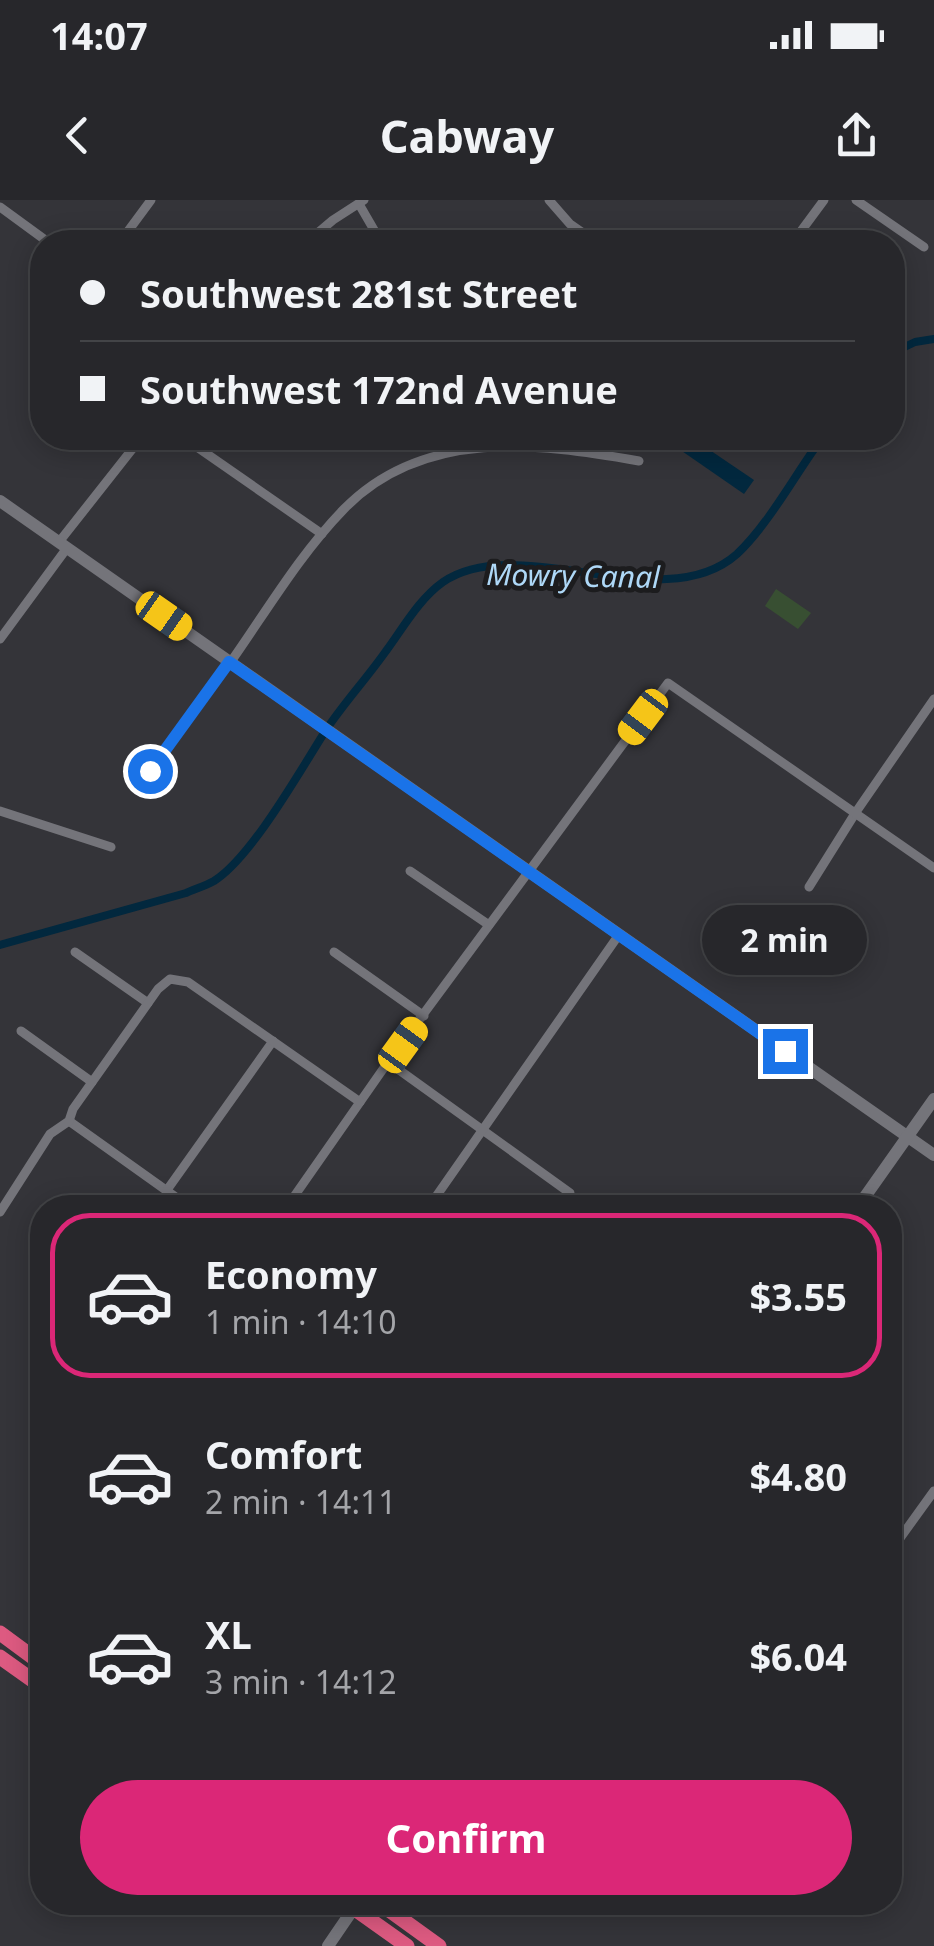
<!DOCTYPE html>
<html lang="en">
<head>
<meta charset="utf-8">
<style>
	:root { --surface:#27272b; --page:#333337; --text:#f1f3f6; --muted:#a4a5a9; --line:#434447; --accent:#db2777 }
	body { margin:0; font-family:"Noto Sans",sans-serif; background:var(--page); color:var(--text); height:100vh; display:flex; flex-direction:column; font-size:38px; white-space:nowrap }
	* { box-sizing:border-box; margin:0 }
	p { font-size:32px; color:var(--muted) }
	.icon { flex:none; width:55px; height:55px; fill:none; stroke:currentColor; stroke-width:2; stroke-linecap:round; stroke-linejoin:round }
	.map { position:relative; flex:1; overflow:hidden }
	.panel { position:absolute; left:30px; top:995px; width:872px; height:720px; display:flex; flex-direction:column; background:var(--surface); border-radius:40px; box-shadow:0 5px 25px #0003,0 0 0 2px var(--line) }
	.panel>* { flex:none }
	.hud { position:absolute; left:30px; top:30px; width:875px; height:220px; border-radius:40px; box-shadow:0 5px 25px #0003,0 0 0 2px var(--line); display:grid; align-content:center; height:220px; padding:0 50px; background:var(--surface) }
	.end { position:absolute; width:45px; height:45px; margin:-22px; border:12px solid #1a73e8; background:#fff; box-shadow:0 0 0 5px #fff }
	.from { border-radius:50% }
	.bubble { position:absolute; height:70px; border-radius:35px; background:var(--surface); box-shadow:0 5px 25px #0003,0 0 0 2px var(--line); font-size:32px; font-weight:700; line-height:70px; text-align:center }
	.car { position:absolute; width:30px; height:60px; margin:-30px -15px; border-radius:12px; box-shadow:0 0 8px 2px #0007; background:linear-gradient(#f5c518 24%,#345 0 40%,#f5c518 0 76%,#345 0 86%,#f5c518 0) }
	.hud b { display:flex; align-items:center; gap:35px; height:95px; font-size:38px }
	.hud b+b { border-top:2px solid var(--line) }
	.hud i { width:25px; height:25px; background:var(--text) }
	ul { padding:18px 0 0; list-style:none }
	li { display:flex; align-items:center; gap:30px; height:165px; margin:0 20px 15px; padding:0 30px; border:5px solid transparent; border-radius:40px }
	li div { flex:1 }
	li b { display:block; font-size:38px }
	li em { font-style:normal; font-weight:700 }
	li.on { border-color:var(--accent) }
	li>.icon { width:90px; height:90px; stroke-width:1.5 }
	.button { display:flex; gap:20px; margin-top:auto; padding:20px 50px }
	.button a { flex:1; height:115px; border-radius:60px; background:var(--accent); color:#fff; font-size:40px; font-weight:700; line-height:115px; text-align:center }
	.status { display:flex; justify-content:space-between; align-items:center; height:70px; padding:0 50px; background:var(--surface); direction:ltr }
	.status svg { height:28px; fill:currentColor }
	header { display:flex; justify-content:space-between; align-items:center; height:130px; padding:0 50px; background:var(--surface); font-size:45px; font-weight:700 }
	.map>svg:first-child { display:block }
	.green { fill:#384f32 }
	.water { fill:#02283e }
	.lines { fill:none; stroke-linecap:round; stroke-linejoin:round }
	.canal { stroke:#02283e; stroke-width:8 }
	.street { stroke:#74747a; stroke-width:9 }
	.secondary { stroke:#74747a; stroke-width:12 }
	.highway { stroke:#dd5a81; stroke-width:15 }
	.route { stroke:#1a73e8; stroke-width:12 }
	.labels { text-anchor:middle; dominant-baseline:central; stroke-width:10; stroke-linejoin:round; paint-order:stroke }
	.water-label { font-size:30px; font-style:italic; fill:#aed8f7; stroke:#1c1c1e }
</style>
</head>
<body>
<div class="status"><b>14:07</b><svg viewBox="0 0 49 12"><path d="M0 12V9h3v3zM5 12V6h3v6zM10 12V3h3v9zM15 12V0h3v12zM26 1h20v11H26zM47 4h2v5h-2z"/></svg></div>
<header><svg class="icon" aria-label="back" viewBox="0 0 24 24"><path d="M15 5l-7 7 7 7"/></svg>Cabway<svg class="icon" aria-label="share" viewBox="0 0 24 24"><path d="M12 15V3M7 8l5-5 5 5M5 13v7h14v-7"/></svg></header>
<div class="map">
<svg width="934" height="1746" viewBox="0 0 934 1746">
	<rect width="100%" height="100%" fill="#343439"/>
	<polygon class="green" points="776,389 811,413 798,429 765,406"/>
	<polygon class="water" points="663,238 692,238 754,280 744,294"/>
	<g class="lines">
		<g class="canal">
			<polyline points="892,153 915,142 934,139"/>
			<path d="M0,745l186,-52c9,-4 19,-7 28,-12 38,-24 87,-112 112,-151 18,-27 41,-52 60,-79 17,-23 33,-52 57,-69 76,-52 220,38 294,-28 32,-30 59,-81 85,-116"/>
		</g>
		<g class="street">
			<polyline points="549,0 570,24 596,42"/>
			<polyline points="856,0 924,47"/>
			<polyline points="359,4 381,42"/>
			<polyline points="0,7 48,42"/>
			<polyline points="120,42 151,0"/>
			<polyline points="307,42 333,20 364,0"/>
			<polyline points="793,42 824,0"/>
			<polyline points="184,238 322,334"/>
			<polyline points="59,342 141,238"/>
			<polyline points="0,439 67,348"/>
			<path d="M230,463c36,-51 70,-109 114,-154 79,-81 194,-66 295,-48"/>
			<polyline points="150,571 229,462"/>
			<polyline points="0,611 111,647"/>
			<polyline points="410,671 489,725"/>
			<polyline points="809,687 856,612 934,499"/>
			<polyline points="75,752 148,803"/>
			<polyline points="334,752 424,816"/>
			<polyline points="21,831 92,882"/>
			<polyline points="388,862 570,993 570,1008"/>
			<polyline points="69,921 191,1008"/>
			<polyline points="167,990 273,841"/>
			<polyline points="286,1008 388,862 668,483 934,668"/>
			<polyline points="428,1008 618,736"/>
			<polyline points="0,1012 50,934 69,921 73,909 158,789 170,779 188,782 360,902"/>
			<polyline points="890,1352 934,1291"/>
		</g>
		<g class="secondary">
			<polyline points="0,301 934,955"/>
			<polyline points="857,1008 934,899"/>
			<polyline points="328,1746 358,1702"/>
		</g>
		<g class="highway">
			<polyline points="0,1433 42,1464"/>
			<polyline points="0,1457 42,1487"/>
			<polyline points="345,1702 407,1746"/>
			<polyline points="378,1702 439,1746"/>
		</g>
	</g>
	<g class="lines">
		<polyline class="route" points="150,571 229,462 785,851"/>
	</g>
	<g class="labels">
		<g class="water-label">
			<text transform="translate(573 375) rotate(1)">Mowry Canal</text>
		</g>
	</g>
</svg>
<i class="end from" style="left:150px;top:571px"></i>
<i class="end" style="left:785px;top:851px"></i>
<div class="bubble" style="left:702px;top:705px;width:165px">2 min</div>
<i class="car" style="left:164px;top:416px;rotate:125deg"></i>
<i class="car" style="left:643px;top:517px;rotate:217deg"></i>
<i class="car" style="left:403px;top:845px;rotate:36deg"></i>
<div class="hud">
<b><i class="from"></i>Southwest 281st Street</b>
<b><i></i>Southwest 172nd Avenue</b>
</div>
<section class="panel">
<ul>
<li class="on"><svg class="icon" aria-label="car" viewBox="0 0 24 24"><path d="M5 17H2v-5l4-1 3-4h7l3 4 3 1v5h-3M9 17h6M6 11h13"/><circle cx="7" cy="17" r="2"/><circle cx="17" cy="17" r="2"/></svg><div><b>Economy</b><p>1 min · 14:10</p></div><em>$3.55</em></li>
<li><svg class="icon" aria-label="car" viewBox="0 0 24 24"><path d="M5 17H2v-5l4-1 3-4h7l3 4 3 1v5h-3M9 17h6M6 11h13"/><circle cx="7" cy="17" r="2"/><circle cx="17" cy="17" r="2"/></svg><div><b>Comfort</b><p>2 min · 14:11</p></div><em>$4.80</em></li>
<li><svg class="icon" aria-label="car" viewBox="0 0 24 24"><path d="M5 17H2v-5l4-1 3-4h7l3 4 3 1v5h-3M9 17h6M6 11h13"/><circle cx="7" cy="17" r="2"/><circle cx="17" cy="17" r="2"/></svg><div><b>XL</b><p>3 min · 14:12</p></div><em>$6.04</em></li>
</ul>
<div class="button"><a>Confirm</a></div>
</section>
</div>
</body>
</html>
